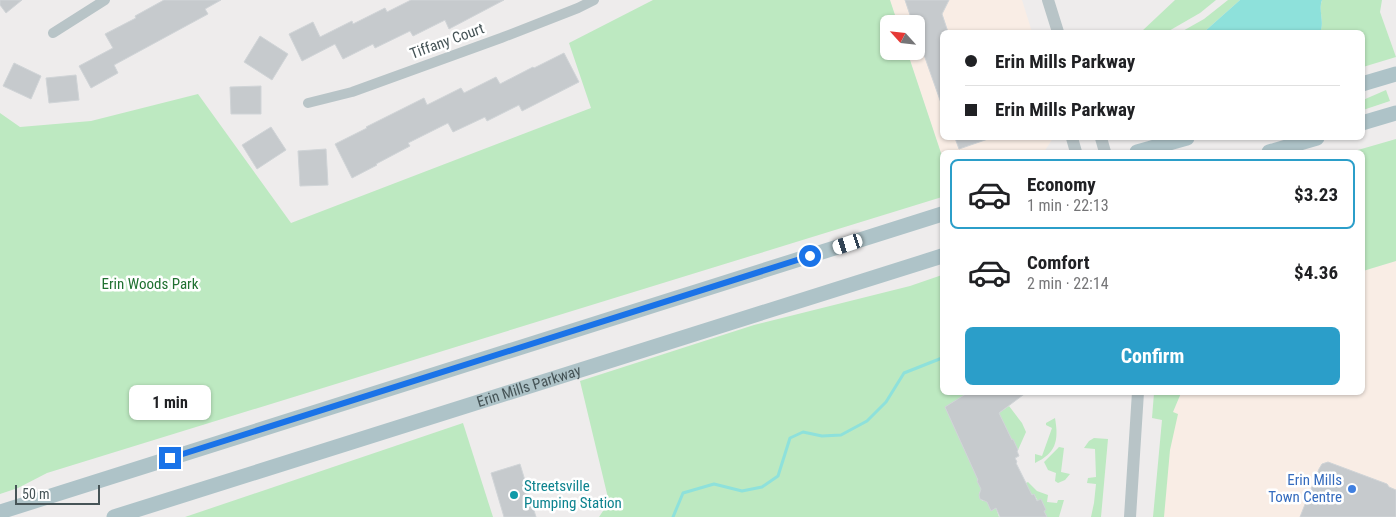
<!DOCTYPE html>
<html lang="en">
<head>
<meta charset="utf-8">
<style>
	:root { --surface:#fff; --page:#f2f2f2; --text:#202124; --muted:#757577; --line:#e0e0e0; --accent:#2b9ec9 }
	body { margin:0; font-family:"Roboto Condensed",sans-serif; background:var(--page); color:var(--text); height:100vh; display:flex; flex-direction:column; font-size:19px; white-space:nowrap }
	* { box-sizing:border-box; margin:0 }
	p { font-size:16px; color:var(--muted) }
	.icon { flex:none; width:28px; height:28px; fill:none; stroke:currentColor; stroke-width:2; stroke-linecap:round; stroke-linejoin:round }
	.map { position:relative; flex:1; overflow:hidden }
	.details { position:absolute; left:940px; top:150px; width:425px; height:245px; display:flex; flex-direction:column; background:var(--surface); border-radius:8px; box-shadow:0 1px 4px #0004 }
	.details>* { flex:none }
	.banner { position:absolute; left:940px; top:30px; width:425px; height:110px; border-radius:8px; box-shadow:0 1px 4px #0004; display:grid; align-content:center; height:110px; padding:0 25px; background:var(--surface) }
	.needle { width:32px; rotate:297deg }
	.controls { position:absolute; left:880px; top:15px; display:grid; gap:10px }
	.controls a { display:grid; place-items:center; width:45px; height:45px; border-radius:8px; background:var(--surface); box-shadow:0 1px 4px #0004; font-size:25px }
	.scale { position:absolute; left:15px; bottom:12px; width:85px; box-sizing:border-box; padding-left:5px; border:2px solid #465457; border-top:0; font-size:14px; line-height:18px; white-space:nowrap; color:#465457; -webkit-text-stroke:4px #fff; paint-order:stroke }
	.end { position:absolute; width:22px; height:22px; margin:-11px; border:6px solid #1a73e8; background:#fff; box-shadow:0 0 0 2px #fff }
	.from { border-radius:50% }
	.bubble { position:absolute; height:35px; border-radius:8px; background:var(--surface); box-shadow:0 1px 4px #0004; font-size:16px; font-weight:700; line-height:35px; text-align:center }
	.car { position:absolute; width:15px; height:30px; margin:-15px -8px; border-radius:6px; box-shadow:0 0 4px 1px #0007; background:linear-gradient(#fff 24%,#345 0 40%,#fff 0 76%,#345 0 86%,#fff 0) }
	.banner b { display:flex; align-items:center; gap:18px; height:48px; font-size:19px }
	.banner b+b { border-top:1px solid var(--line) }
	.banner i { width:12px; height:12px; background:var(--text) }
	ul { padding:9px 0 0; list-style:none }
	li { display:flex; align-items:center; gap:15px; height:70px; margin:0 10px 8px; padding:0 15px; border:2px solid transparent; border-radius:8px }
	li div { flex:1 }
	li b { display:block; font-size:19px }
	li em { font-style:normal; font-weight:700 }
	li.active { border-color:var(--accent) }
	li>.icon { width:45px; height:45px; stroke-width:1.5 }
	.button { display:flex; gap:10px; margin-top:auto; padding:10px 25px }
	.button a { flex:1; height:58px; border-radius:8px; background:var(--accent); color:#fff; font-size:20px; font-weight:700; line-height:58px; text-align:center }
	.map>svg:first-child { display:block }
	.commercial { fill:#f9ede5 }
	.green { fill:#bde9c1 }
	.water { fill:#8ee1db }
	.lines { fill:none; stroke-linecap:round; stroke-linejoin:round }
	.stream { stroke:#8ee1db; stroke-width:3 }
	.building { fill:#c6cacd; stroke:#d0d4d7 }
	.minor { stroke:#b8c4c7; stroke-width:10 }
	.tertiary { stroke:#b8c4c7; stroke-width:12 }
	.primary { stroke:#aec3c8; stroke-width:15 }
	.route { stroke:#1a73e8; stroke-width:6 }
	.shop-dot { fill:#3f7fe0; stroke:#fff; stroke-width:2 }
	.culture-dot { fill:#0f9aa8; stroke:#fff; stroke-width:2 }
	.labels { text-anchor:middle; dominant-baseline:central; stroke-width:5; stroke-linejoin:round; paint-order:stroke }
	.street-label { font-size:15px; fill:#465457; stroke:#fff }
	.park-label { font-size:15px; fill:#1f7030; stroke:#fff }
	.shop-label { font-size:15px; fill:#366cbe; stroke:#fff; text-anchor:end }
	.culture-label { font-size:15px; fill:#0d838f; stroke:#fff; text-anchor:start }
</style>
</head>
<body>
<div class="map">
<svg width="1396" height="517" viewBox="0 0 1396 517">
	<rect width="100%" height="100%" fill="#eeecec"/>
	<g class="commercial">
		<polygon points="890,0 1022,0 1032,32 942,32 942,138 1053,138 1044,152 942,152 942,156 907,51 916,51 916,24 898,24"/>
		<polygon points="1396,261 1396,517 1153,517 1173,412 1181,393 1362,392 1363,271"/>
	</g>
	<g class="green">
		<polygon points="653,0 890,0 898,24 889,24 889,51 907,51 942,156 942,197 47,473 18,488 0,494 0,113 20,127 91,121 198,94 291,223 591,108 569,43"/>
		<polygon points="1175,0 1216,0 1200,13 1167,32 1141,32"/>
		<polygon points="1228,0 1240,0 1204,32 1181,32 1204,19"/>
		<path d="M1322,0h60l-2,12 16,45 -33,10 -1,-35h-42c5,-10 -2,-21 2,-32z"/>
		<polygon points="1386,90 1390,101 1363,110 1363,100"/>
		<polygon points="1396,139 1396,261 1363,271 1362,152 1351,152"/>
		<polygon points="942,275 942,392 969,393 945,407 978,480 982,490 979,493 980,499 983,501 987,501 991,511 996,508 999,517 599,517 609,502 580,381 754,325 910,286"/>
		<polygon points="1154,393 1181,393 1173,412 1178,414 1170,450 1164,517 1153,517 1162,420 1152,418"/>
		<polygon points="1009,406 1022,423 1026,432 1018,450 1013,440 1012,440 999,413"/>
		<path d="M1055,418c4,23 1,35 -20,45v-9l7,2 10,-28 -6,-3v-2z"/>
		<polygon points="463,423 493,517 185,517"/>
		<polygon points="1094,438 1108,439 1101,517 1091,517 1094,503 1096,484 1087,483 1088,478 1096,477 1095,449 1084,448 1089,441"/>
		<polygon points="1059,447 1064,448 1061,472 1070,474 1065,480 1058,483 1055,481 1056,473 1048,470 1044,462"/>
		<polygon points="1028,482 1037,491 1048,495 1047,502 1057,503 1058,500 1064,500 1059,517 1047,517 1034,494 1027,497 1026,483"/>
	</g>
	<path class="water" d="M1240,0h82c-4,11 3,22 -2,32h-116z"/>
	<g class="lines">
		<polyline class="stream" points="673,517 683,493 714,484 742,491 762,487 778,476 790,438 803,432 822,436 841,435 867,421 886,402 904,373 942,358"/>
	</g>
	<g class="building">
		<polygon points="0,0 22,0 6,13 0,5"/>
		<polygon points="164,0 221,0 205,9 208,14 114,65 118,73 91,88 79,66 113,48 105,34 136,18 135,16"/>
		<polygon points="411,0 504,0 449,29 445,20 413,36 410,31 375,48 373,44 343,59 335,44 302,61 289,34 313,22 320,37 352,21 353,24 385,8 387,12"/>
		<polygon points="905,0 949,0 942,14 948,32 942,32 942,103 941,103 916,32 916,24 913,24"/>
		<polygon points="260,36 288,54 272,80 244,62"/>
		<polygon points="564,53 579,82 522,111 519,105 487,121 485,117 453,132 448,123 408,143 410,146 376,164 377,165 352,178 335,144 367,128 366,127 424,98 427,105 461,88 464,93 496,77 500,84 533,67 534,68"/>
		<polygon points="14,63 41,76 31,99 3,86"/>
		<polygon points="76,75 79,100 49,103 46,78"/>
		<polygon points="261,86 261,114 231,114 230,87"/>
		<polygon points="271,127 286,150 257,169 242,145"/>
		<polygon points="955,138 987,138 988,139 959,149"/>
		<polygon points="326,149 328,185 300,186 298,151"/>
		<polygon points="969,392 1027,392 999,413 1012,440 1013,439 1018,450 1017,451 1019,456 1015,458 1017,462 1016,463 1032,495 1034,494 1037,501 1041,499 1046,510 1044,511 1047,517 1000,517 996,508 991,511 987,502 980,499 979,495 981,489 977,481 978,480 945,407"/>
		<polygon points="1328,462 1387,484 1389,487 1396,490 1396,517 1300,517 1319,469 1322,464"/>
		<polygon points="520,464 536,517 504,517 491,473"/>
	</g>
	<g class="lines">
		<g class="minor">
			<polyline points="53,33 105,0"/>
			<polyline points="308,103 352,92 501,38 578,8 594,0"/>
		</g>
		<g class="tertiary">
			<polyline points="1048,0 1058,32"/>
			<polyline points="1072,138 1076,152"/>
			<polyline points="1101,138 1105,152"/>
			<polyline points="1130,517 1138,392"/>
		</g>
		<g class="primary">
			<polyline points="1362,84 1396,74"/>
			<polyline points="1362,123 1396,113"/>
			<polyline points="1137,152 1187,138"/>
			<polyline points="1269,152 1317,138"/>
			<polyline points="0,512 942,214"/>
			<path id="s1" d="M114,517l828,-261"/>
		</g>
	</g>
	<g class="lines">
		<polyline class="route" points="170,458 810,256"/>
	</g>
	<circle class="shop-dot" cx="1352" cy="489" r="5"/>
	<circle class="culture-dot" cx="514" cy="495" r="5"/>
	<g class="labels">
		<g class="street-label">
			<text transform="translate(447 41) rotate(-20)">Tiffany Court</text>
			<text stroke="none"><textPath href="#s1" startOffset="435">Erin Mills Parkway</textPath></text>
		</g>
		<g class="park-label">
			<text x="150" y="284">Erin Woods Park</text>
		</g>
		<g class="shop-label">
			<text x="1342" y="480">Erin Mills<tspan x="1342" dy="17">Town Centre</tspan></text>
		</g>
		<g class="culture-label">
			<text x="524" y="486">Streetsville<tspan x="524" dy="17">Pumping Station</tspan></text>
		</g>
	</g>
</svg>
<div class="controls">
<a><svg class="needle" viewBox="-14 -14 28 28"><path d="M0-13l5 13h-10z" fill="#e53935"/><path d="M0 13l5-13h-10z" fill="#757577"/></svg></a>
</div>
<div class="scale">50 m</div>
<i class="end from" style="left:810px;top:256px"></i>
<i class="end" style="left:170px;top:458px"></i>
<div class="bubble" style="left:129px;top:385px;width:82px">1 min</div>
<i class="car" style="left:848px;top:244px;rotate:252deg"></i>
<div class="banner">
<b><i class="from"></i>Erin Mills Parkway</b>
<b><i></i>Erin Mills Parkway</b>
</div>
<section class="details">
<ul>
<li class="active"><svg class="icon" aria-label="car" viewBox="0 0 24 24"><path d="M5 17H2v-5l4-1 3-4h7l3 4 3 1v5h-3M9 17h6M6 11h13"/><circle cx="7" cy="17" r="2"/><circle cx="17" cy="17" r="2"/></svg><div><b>Economy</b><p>1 min · 22:13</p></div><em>$3.23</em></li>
<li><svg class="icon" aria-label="car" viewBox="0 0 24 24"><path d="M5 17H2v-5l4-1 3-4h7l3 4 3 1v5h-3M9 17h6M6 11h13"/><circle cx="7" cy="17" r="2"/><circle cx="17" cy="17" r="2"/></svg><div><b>Comfort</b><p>2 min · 22:14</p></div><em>$4.36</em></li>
</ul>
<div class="button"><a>Confirm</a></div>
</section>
</div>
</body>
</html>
